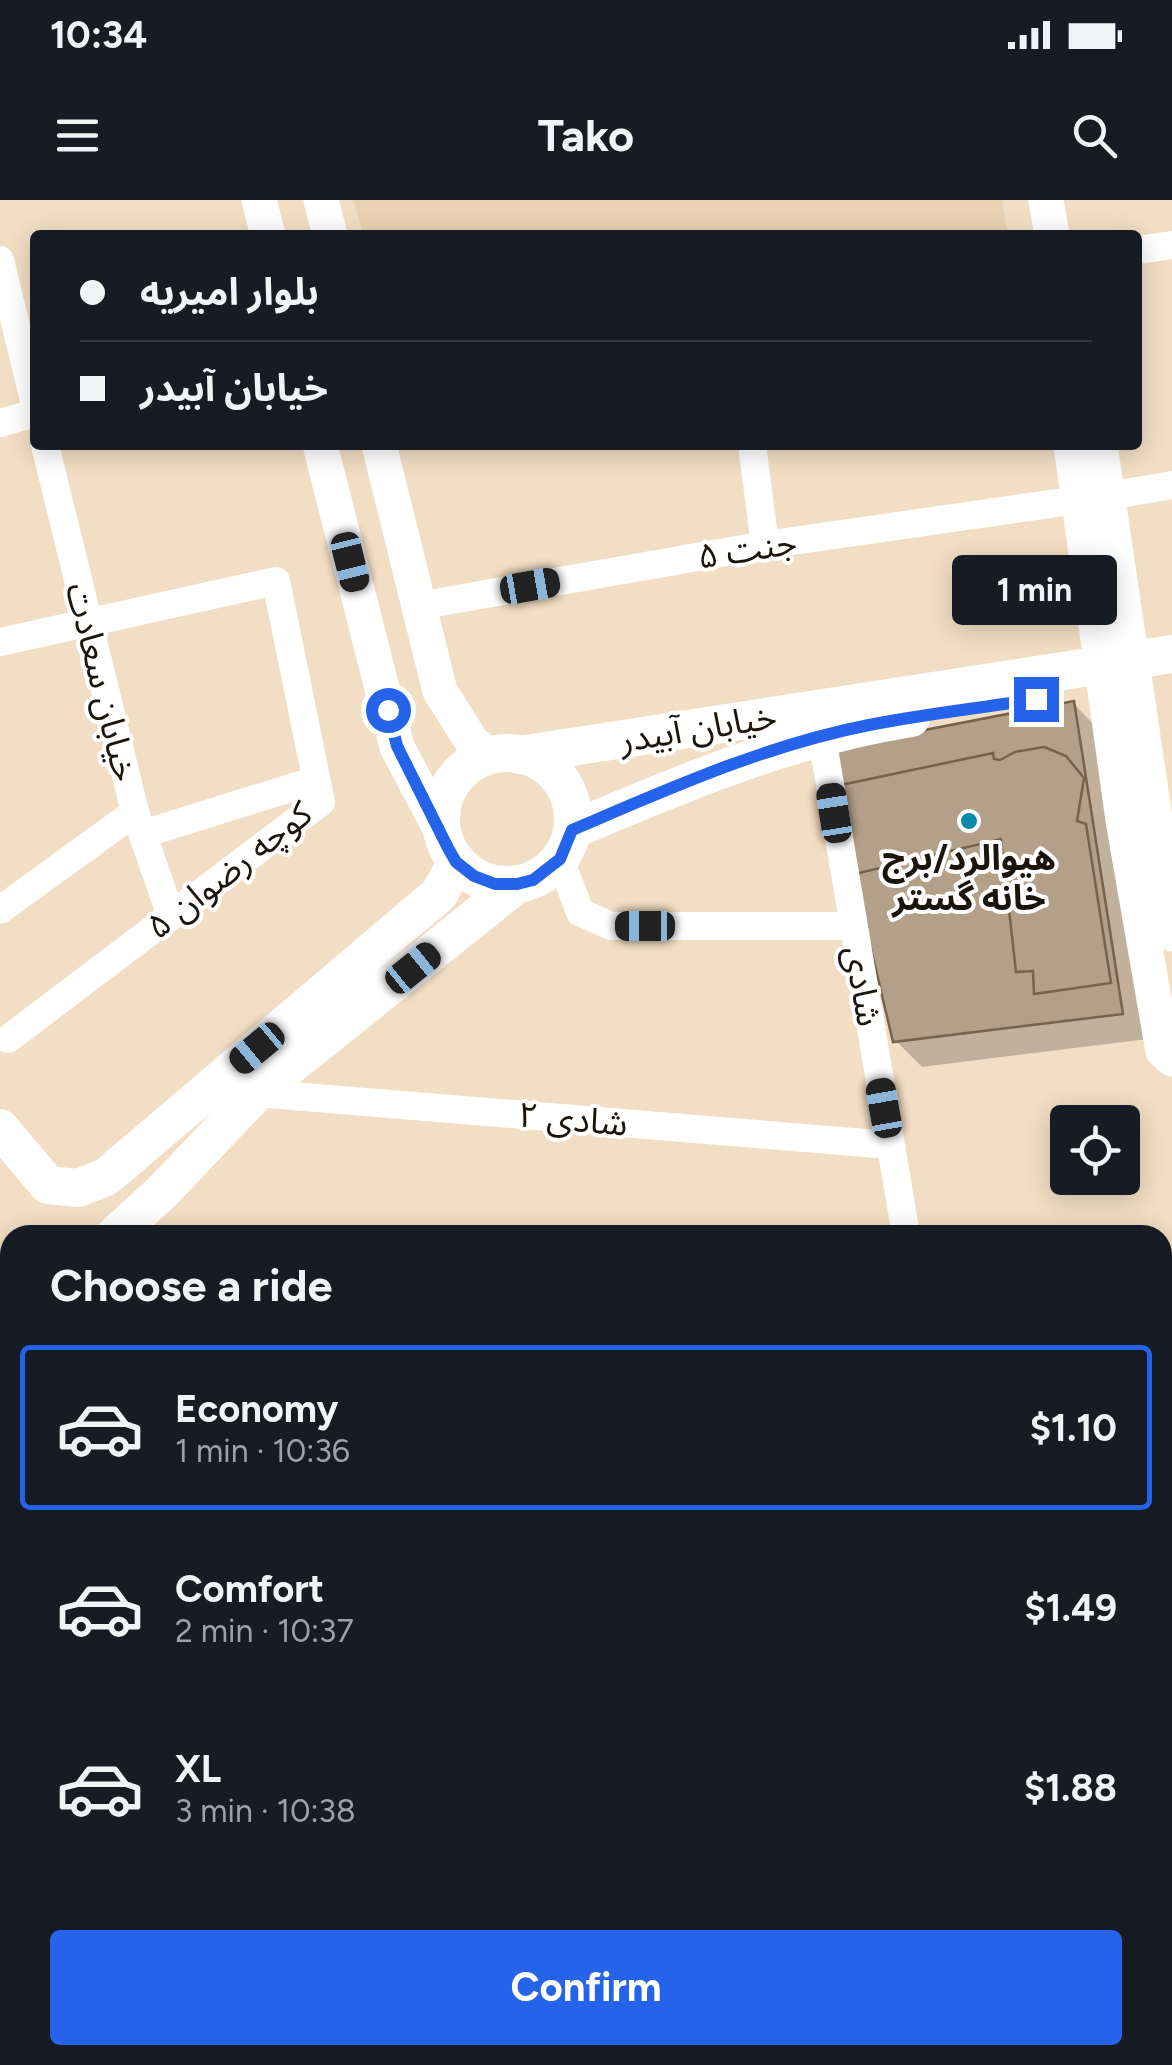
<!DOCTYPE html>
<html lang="en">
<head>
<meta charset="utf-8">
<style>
	:root { --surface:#171b24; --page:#242831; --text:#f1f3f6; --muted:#9ea1a6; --line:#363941; --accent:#2563eb }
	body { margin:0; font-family:Figtree,"Noto Sans Arabic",sans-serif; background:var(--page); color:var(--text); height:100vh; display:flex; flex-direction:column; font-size:38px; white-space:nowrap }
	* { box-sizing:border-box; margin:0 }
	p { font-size:32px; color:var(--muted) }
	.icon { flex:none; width:55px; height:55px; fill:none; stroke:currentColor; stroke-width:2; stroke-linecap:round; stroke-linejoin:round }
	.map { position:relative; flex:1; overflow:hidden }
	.drawer { position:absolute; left:0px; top:1025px; width:1172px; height:840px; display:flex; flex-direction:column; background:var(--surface); border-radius:30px 30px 0 0; box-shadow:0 5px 25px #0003 }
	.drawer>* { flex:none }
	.top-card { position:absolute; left:30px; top:30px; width:1112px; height:220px; border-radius:10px; box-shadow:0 5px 25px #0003; display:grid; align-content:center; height:220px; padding:0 50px; background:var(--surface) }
	.fabs { position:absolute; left:1050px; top:905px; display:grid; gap:20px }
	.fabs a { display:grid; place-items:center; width:90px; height:90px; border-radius:10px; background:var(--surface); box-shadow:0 5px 25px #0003; font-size:50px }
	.end { position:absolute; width:45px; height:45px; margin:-22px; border:12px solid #2563eb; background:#fff; box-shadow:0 0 0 5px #fff }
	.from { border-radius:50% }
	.bubble { position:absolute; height:70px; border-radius:10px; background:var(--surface); box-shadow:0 5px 25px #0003; font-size:32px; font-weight:700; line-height:70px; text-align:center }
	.car { position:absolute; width:30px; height:60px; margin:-30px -15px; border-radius:12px; box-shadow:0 0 8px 2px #0007; background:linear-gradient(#222 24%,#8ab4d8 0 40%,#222 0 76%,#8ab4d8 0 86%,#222 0) }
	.top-card b { display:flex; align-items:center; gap:35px; height:95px; font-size:38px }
	.top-card b+b { border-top:2px solid var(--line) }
	.top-card i { width:25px; height:25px; background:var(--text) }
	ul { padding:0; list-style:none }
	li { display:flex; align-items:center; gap:30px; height:165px; margin:0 20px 15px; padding:0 30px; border:5px solid transparent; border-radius:10px }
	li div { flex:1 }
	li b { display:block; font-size:38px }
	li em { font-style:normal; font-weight:700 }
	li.on { border-color:var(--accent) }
	li>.icon { width:90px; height:90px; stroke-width:1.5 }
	h2 { padding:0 50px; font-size:45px; line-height:120px }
	.button { display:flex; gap:20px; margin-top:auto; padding:20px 50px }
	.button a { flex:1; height:115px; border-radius:10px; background:var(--accent); color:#fff; font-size:40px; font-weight:700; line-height:115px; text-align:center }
	.status { display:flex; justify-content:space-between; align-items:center; height:70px; padding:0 50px; background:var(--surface); direction:ltr }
	.status svg { height:28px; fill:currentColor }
	header { display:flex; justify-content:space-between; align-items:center; height:130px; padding:0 50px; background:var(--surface); font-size:45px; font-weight:700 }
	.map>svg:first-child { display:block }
	.built { fill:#ead1b1 }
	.green { fill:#d9b585 }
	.shadow { fill:#0003 }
	.building { fill:#b4a088; stroke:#75634c; stroke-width:2.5 }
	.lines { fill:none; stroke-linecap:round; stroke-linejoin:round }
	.minor { stroke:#fff; stroke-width:28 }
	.tertiary { stroke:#fff; stroke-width:35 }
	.secondary { stroke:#fff; stroke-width:38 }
	.route { stroke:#2563eb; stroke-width:12 }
	.poi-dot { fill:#0989ab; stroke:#fff; stroke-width:4 }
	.labels { text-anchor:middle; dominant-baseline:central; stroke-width:8; stroke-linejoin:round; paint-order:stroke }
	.street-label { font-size:35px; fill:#1b140b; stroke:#fff }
	.poi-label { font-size:35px; font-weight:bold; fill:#1b140b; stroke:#fff }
</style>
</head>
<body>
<div class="status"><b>10:34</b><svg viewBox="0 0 49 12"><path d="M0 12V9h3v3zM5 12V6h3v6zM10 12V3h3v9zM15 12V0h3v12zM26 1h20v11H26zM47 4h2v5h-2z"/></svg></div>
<header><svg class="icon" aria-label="menu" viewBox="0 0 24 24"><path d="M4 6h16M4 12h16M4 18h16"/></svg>Tako<svg class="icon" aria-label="search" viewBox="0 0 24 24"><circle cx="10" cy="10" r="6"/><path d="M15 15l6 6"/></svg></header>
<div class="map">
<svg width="1172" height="1865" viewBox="0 0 1172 1865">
	<rect width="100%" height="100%" fill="#f2dec4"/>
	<polygon class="built" points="353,0 1002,0 1008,35 364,35"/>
	<polygon class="green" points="10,1222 10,1855 1162,1855 1163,1516 1172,1527 1172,1865 0,1865 0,1226"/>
	<polygon class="shadow" points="1073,503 1099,530 1148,839 922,867 895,840"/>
	<g class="building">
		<polygon points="1074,501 1123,814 893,842 858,694 832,548"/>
		<polygon points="1044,547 1066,556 1084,578 1077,621 1086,624 1111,783 1034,794 1033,771 1016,772 1001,639 855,674 841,585 993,553 994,559 1000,560 1015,552"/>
	</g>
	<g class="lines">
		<g class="minor">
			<polyline points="1138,50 1172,45"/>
			<polyline points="0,60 35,205"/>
			<polyline points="0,223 35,213"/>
			<polyline points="45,245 135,612 171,716"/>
			<polyline points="752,245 765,345"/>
			<polyline points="1108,296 1172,285"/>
			<polyline points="418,406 765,345 1078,300"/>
			<polyline points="0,442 276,381 321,602 8,839"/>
			<polyline points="822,537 906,1035"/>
			<polyline points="143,634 316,580"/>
			<polyline points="560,659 580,712 611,726 852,726"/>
			<polyline points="0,710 135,612"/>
			<polyline points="256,893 890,945"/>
		</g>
		<g class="tertiary">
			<polyline points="259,0 268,35"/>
			<polyline points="321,0 330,35"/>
			<polyline points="1046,0 1052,35"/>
			<polyline points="320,245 397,547 442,632"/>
			<polyline points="379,245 440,491 472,542 488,556"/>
			<polyline points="1071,245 1123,620 1163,851 1172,859"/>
			<polyline points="1100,245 1172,734"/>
		</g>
		<g class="secondary">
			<circle cx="507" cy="619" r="66"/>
			<polyline points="520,555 1172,454"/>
			<path d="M572,630c110,-47 220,-93 339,-112"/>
			<polyline points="0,928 48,985 78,988 106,977 439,694 457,662"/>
			<polyline points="115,1035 162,992 256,893 517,684"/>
			<polyline points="0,1118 10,1112"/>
			<polyline points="1162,1446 1172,1455"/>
			<polyline points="1162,1499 1172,1509"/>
		</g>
	</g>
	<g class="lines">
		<path class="route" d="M388,510l9,36 51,102 8,14 18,14 21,8h22l16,-4 27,-21 12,-29c96,-41 194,-85 297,-105 55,-11 112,-17 167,-26"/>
	</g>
	<circle class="poi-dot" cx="969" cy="621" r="10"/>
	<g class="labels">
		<g class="street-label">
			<text transform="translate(747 349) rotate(-9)">جنت ۵</text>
			<text transform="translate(102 482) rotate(76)">خیابان سعادت</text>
			<text transform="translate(698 528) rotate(-9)">خیابان آبیدر</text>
			<text transform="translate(229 670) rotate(-38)">کوچه رضوان ۵</text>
			<text transform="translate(863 786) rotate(80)">شادی</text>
			<text transform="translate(573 919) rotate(5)">شادی ۲</text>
		</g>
		<g class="poi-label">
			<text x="969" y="658">هیوالرد/برج<tspan x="969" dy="40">خانه گستر</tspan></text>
		</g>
	</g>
</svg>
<div class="fabs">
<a><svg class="icon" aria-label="locate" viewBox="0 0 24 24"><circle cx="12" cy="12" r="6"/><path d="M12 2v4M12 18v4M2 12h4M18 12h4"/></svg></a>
</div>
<i class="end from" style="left:388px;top:510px"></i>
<i class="end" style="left:1036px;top:499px"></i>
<div class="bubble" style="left:952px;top:355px;width:165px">1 min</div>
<i class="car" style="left:350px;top:362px;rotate:166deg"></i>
<i class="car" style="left:530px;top:386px;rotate:80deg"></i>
<i class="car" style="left:834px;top:613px;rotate:351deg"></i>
<i class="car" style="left:645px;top:726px;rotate:270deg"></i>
<i class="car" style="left:413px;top:768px;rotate:51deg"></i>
<i class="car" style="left:257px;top:848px;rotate:230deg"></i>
<i class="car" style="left:884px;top:908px;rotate:350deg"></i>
<div class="top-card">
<b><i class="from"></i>بلوار امیریه</b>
<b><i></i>خیابان آبیدر</b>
</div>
<section class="drawer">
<h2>Choose a ride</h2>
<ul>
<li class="on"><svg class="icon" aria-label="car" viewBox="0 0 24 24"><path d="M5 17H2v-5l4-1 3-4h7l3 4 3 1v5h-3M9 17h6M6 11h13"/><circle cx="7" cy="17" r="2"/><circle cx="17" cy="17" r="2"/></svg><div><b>Economy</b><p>1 min · 10:36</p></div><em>$1.10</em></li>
<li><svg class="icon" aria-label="car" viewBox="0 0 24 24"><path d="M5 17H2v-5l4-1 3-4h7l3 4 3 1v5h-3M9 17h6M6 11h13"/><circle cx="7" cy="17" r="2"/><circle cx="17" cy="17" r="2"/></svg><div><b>Comfort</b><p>2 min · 10:37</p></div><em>$1.49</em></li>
<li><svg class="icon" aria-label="car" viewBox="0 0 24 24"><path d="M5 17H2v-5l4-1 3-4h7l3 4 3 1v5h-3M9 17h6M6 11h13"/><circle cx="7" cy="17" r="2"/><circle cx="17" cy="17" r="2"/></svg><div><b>XL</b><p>3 min · 10:38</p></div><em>$1.88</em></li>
</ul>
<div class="button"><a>Confirm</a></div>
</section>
</div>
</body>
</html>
